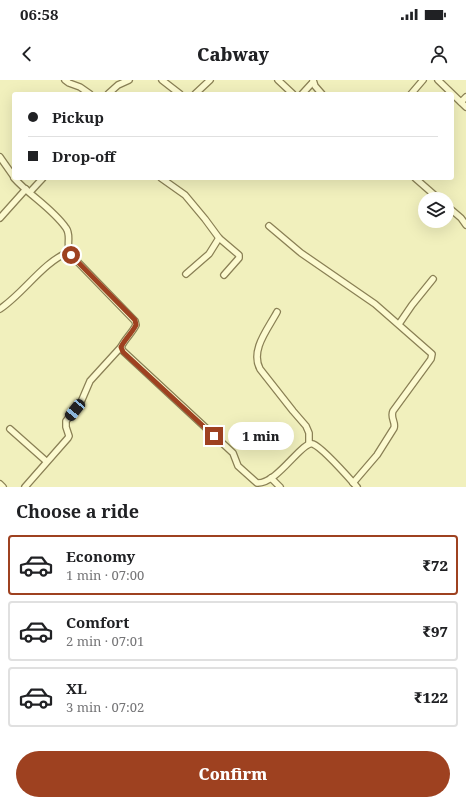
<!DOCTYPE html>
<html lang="en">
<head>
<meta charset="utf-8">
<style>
	:root { --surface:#fff; --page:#f6f6f6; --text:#202124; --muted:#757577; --line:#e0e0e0; --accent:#9e4120 }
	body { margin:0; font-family:"Noto Serif",serif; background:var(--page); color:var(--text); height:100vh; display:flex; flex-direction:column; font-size:15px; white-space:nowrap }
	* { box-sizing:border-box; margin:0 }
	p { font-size:13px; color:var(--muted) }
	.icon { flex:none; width:22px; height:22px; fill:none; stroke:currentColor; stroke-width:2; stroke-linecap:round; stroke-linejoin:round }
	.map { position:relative; height:407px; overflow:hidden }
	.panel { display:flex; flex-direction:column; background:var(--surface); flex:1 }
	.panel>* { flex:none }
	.top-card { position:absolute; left:12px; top:12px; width:442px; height:88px; border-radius:4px; box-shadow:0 4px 16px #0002; display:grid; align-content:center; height:88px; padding:0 16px; background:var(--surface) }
	.fabs { position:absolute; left:418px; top:112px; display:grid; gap:8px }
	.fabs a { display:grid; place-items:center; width:36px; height:36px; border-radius:50%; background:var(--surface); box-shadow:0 4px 16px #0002; font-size:20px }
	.end { position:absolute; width:18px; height:18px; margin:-9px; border:5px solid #9e4120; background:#fff; box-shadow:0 0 0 2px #fff }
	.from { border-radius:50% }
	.bubble { position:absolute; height:28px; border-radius:14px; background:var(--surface); box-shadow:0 4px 16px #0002; font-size:13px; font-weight:800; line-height:28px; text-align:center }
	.car { position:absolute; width:12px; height:24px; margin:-12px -6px; border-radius:5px; box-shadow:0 0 3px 1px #0007; background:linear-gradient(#222 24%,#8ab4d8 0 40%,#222 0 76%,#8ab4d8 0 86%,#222 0) }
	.top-card b { display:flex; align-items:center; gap:14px; height:38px; font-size:15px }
	.top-card b+b { border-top:1px solid var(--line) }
	.top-card i { width:10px; height:10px; background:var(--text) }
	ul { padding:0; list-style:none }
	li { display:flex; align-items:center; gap:12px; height:60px; margin:0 8px 6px; padding:0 8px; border:2px solid var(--line); border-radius:4px }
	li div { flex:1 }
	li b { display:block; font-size:15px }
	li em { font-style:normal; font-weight:800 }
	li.active { border-color:var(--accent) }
	li>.icon { width:36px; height:36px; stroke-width:1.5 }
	h2 { padding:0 16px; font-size:18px; line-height:48px }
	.action { display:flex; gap:8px; margin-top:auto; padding:8px 16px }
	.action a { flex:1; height:46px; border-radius:24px; background:var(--accent); color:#fff; font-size:16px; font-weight:800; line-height:46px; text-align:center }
	.status { display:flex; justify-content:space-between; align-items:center; height:28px; padding:0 20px; background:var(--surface); direction:ltr }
	.status svg { height:11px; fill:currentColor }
	header { display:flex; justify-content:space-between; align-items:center; height:52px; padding:0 16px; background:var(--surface); font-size:18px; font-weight:800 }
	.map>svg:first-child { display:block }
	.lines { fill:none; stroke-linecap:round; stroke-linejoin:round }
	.minor-casing { stroke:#8a8055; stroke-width:8 }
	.minor { stroke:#fcfad0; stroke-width:5.5 }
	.route { stroke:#9e4120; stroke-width:5 }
</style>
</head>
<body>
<div class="status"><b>06:58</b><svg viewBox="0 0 49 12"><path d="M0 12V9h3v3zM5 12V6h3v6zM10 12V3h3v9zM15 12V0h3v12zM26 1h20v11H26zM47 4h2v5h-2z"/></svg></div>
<header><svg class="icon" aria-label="back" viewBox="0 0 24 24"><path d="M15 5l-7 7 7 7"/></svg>Cabway<svg class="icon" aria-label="person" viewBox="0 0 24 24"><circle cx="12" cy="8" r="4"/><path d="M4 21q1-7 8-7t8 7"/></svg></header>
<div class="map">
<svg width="466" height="407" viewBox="0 0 466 407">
	<rect width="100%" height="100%" fill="#f1f0bd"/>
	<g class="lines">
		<g class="minor-casing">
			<g id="minor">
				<polyline points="65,0 69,3 80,7 90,14"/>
				<polyline points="162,0 180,14"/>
				<polyline points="278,0 293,14"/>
				<polyline points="313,0 315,6 322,14"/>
				<polyline points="438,0 466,27"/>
				<polyline points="108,14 118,5 129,0"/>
				<polyline points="195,14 210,0"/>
				<polyline points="302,14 313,2"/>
				<polyline points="411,14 423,0"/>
				<polyline points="461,22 466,17"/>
				<polyline points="0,77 14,97"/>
				<path d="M14,98c16,18 38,30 52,50 6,8 -1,18 5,27l64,66 1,4c-4,8 -11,14 -15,22l2,4 110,102 5,13 19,17c21,1 45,-43 56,-39 10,4 36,34 44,43"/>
				<polyline points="161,98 185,115 205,139 219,158 239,175 239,178 224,195"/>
				<polyline points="415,98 439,119"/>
				<polyline points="30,112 43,98"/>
				<polyline points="447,126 461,138 466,145"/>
				<polyline points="0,138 26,109"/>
				<path d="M269,146l32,27 74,51 57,50 -1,5 -38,52c-3,7 3,11 1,17l-17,27 -24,28"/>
				<polyline points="186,194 209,174 219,158"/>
				<path d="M0,229c24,-16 43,-47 69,-57"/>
				<path d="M277,232c-9,17 -27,38 -17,57l33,42 13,15 3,7v10"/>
				<polyline points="399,244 412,225 433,199"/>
				<polyline points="10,349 46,381"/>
				<polyline points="271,398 280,407"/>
				<polyline points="0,404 3,407"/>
				<polyline points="25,407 68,358 69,356 66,347 66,341 81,322 90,301 121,267"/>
			</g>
		</g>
		<use href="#minor" class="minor"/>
	</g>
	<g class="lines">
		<path class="route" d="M71,175l64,65 1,5c-4,8 -11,14 -15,22l2,5 91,84"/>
	</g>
</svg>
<div class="fabs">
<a><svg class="icon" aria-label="layers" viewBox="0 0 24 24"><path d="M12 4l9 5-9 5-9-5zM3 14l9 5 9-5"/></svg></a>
</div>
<i class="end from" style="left:71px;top:175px"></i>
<i class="end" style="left:214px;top:356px"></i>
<div class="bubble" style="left:228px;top:342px;width:66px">1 min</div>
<i class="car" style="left:75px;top:330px;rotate:219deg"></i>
<div class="top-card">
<b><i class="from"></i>Pickup</b>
<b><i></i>Drop-off</b>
</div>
</div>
<section class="panel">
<h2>Choose a ride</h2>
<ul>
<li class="active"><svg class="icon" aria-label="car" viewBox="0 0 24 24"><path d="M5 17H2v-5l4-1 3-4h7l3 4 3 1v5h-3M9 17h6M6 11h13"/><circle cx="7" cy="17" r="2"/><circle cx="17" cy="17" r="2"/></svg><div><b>Economy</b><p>1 min · 07:00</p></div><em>₹72</em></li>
<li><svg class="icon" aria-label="car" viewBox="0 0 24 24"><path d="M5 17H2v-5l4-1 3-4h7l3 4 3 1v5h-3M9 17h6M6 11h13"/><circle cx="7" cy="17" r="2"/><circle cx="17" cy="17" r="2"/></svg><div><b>Comfort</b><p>2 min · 07:01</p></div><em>₹97</em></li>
<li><svg class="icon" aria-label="car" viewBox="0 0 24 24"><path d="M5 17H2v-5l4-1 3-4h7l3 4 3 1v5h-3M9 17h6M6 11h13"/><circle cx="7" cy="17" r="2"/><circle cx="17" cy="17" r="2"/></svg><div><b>XL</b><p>3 min · 07:02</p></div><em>₹122</em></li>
</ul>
<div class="action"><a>Confirm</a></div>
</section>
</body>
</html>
